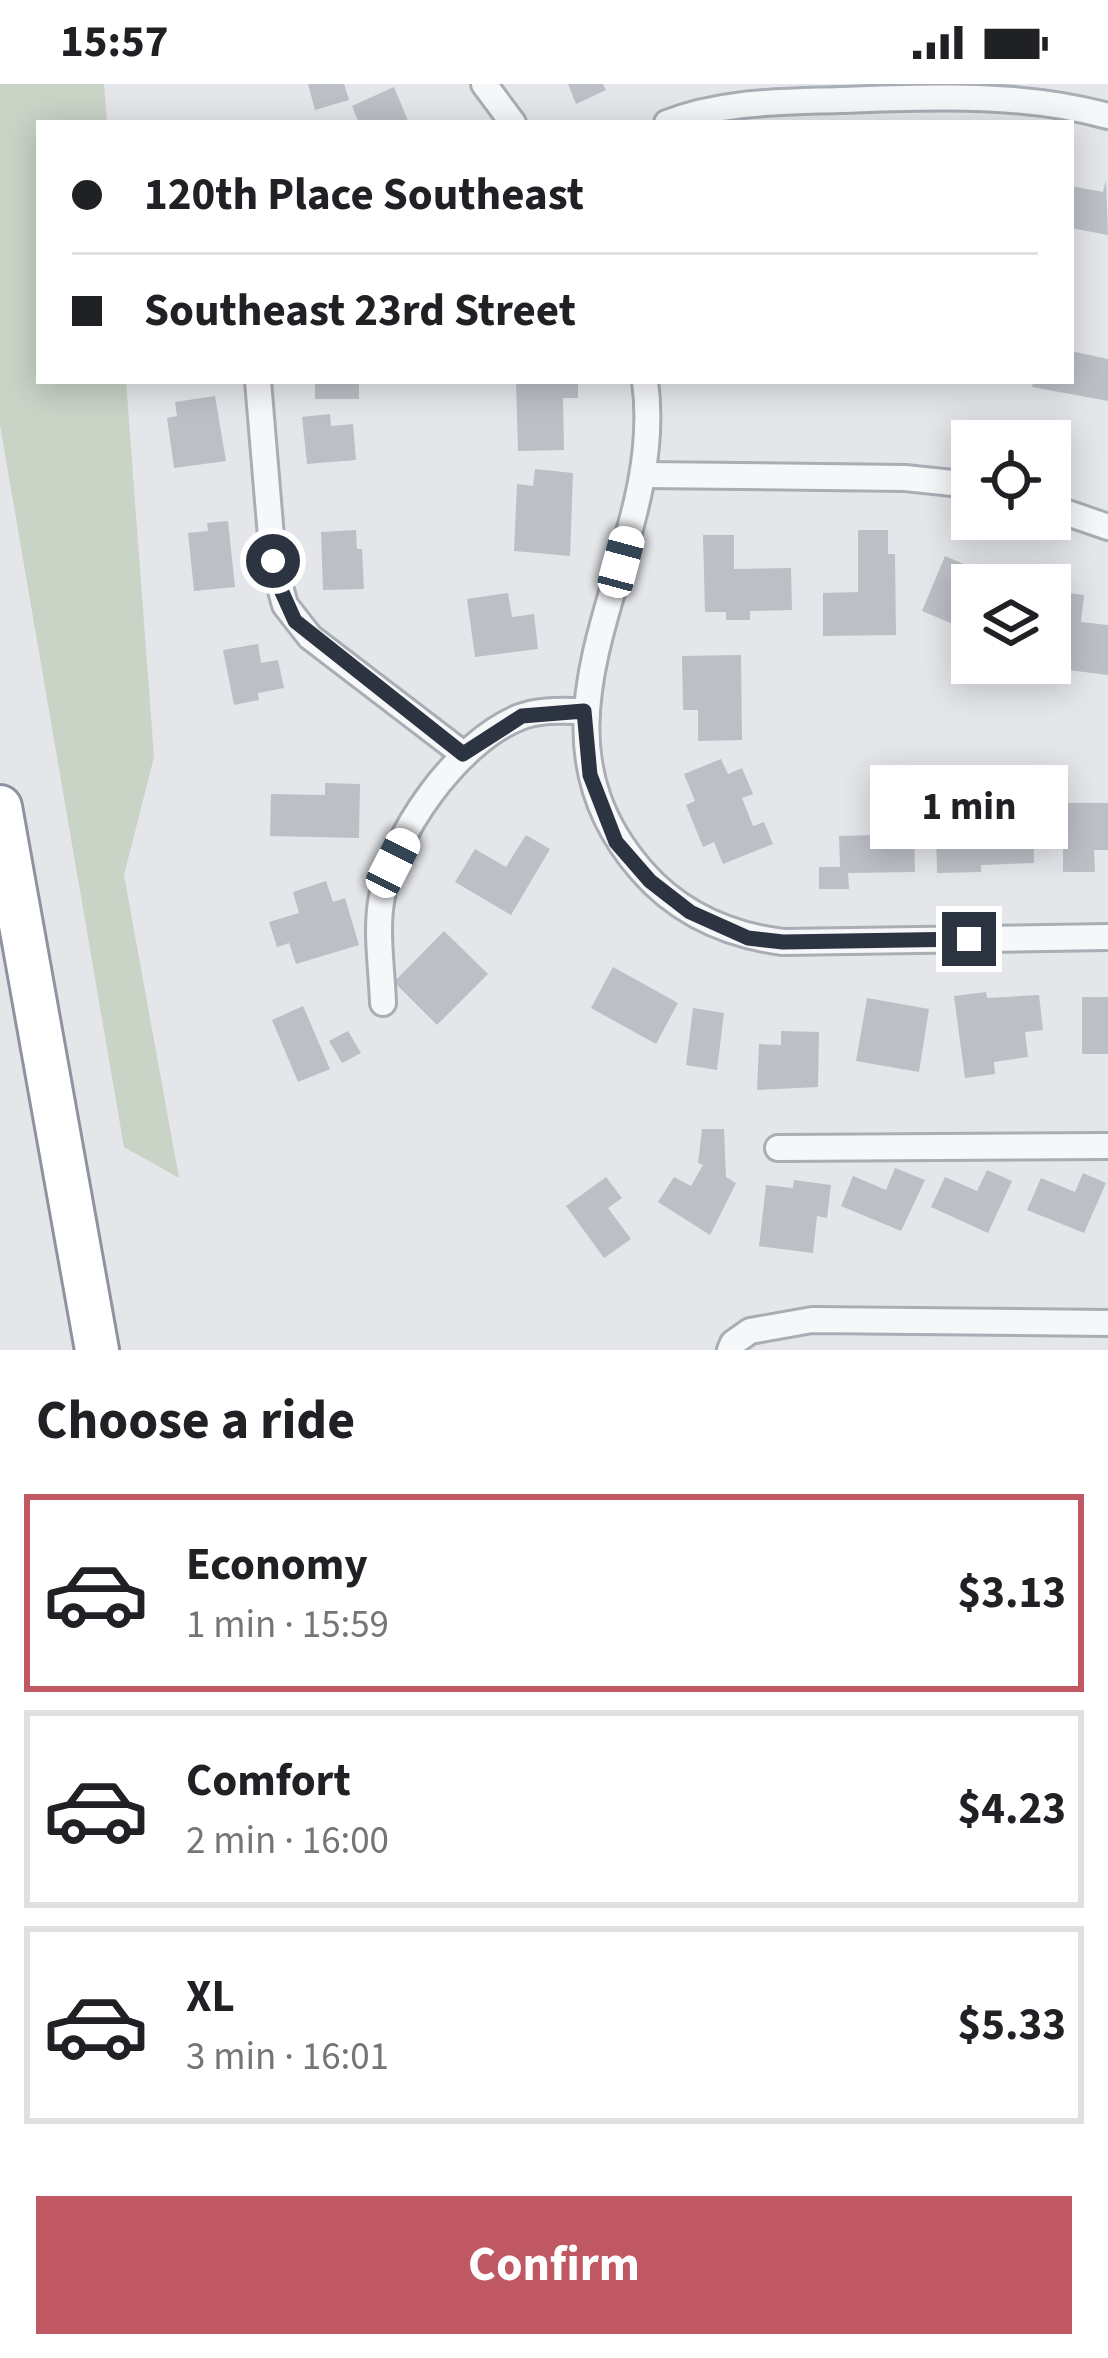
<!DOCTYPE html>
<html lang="en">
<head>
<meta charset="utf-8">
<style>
	:root { --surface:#fff; --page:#f2f2f2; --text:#202124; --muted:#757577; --line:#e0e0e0; --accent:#c05864 }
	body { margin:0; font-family:"Source Sans 3",sans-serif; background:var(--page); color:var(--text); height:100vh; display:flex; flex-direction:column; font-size:45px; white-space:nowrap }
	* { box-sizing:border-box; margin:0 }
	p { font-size:39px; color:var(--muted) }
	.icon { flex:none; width:66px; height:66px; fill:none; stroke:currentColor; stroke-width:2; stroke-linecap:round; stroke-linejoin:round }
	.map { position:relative; height:1266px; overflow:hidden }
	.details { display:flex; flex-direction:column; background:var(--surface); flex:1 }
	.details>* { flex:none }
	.banner { position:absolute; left:36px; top:36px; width:1038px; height:264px; border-radius:0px; box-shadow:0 6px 30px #0003; display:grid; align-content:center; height:264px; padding:0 36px; background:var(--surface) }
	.buttons { position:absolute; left:951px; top:336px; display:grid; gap:24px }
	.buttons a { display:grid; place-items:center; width:120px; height:120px; border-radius:0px; background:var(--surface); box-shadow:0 6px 30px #0003; font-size:60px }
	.end { position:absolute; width:54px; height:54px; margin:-27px; border:15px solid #2d3441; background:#fff; box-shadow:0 0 0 6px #fff }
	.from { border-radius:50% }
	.bubble { position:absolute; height:84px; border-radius:0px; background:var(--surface); box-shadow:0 6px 30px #0003; font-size:39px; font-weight:700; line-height:84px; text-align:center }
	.car { position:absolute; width:36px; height:72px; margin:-36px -18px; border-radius:15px; box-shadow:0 0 9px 3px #0007; background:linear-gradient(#fff 24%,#345 0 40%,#fff 0 76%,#345 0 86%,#fff 0) }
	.banner b { display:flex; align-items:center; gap:42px; height:114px; font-size:45px }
	.banner b+b { border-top:3px solid var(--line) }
	.banner i { width:30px; height:30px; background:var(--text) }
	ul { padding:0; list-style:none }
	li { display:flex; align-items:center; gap:36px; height:198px; margin:0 24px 18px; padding:0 12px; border:6px solid var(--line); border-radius:0px }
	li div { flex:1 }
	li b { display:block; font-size:45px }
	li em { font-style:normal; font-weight:700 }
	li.on { border-color:var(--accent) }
	li>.icon { width:108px; height:108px; stroke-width:1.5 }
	h2 { padding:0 36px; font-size:54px; line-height:144px }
	.button { display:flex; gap:24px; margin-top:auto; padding:24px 36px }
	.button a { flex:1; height:138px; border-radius:0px; background:var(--accent); color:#fff; font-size:48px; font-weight:700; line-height:138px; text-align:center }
	.status { display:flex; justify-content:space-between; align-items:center; height:84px; padding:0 60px; background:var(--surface); direction:ltr }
	.status svg { height:33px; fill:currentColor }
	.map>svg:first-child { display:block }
	.green { fill:#c9d3c6 }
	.building { fill:#bcbfc6 }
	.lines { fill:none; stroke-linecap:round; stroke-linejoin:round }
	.street-casing { stroke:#a9adb4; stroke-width:30 }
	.highway-casing { stroke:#8d939f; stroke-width:48 }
	.street { stroke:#f6f7f9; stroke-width:24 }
	.highway { stroke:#fff; stroke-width:42 }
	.route { stroke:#2d3441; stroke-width:15 }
</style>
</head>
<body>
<div class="status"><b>15:57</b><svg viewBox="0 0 49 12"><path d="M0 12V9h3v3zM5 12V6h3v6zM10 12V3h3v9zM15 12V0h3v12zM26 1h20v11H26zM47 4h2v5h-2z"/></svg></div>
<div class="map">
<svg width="1108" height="1266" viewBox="0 0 1108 1266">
	<rect width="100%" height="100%" fill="#e4e6ea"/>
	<polygon class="green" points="0,0 104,0 107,39 39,39 39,297 126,297 154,673 124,791 179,1094 124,1063 0,341"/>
	<g class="building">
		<polygon points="308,0 344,0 349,16 315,26"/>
		<polygon points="568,0 603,0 606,6 576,20"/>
		<polygon points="394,3 409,39 359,39 352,22"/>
		<polygon points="1106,96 1108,151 1071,144 1071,102 1103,108"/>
		<polygon points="1071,267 1108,275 1108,317 1032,303 1033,297 1071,297"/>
		<rect x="315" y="297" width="44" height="18"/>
		<polygon points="516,297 578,297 578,314 563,314 564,366 518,367"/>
		<polygon points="215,312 226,377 174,384 167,334 177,332 175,318"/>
		<polygon points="330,330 331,342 353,340 356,376 307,380 302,333"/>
		<polygon points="535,385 573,389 570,472 514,467 517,400 533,402"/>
		<polygon points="228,437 235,503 194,507 188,449 208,447 207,439"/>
		<polygon points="356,446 357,465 362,465 364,505 323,506 321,448"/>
		<polygon points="858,446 888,446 888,470 895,470 896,551 823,552 823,509 858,508"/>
		<polygon points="703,451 734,451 734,485 791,484 792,526 750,527 750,536 726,536 726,528 705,528"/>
		<polygon points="945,472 973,484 966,503 972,505 972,548 922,527"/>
		<polygon points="1054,507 1084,511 1081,538 1108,541 1108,591 1068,586 1067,592 1043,589 1044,579 1050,579"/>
		<polygon points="508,509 512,533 534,530 538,565 475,573 467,515"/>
		<polygon points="258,560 261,579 278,576 284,604 258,609 259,616 234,621 223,566"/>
		<polygon points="741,571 742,656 698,657 698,626 683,626 682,572"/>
		<polygon points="721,675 728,690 742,684 753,710 742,714 753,742 764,738 773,760 723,780 714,758 703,763 686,721 695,717 684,690"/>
		<polygon points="325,699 360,700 359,754 270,752 271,710 325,711"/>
		<polygon points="1063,719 1108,719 1108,766 1094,766 1095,788 1063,788"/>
		<polygon points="973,733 993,733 993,738 1033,737 1034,779 981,781 981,788 937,789 936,745 973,744"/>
		<polygon points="914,750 915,788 848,789 849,805 819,805 819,783 840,783 839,752"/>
		<polygon points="526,751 550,765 511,831 455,798 475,765 506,783"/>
		<polygon points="326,797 333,818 345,814 359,861 296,880 289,859 277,863 269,838 299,829 293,808"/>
		<polygon points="444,847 488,890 437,941 394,898"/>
		<polygon points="613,883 678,919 656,960 591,924"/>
		<polygon points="986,908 987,914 1039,911 1043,946 1025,948 1028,973 994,978 995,990 965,994 954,912"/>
		<rect x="1082" y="913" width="26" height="57"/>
		<polygon points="867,914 929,925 919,988 856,977"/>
		<polygon points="303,922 330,985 298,998 272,936"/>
		<polygon points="693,924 724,929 717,986 686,981"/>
		<polygon points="348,947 361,969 342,979 329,957"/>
		<polygon points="781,947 819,948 818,1003 757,1006 759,960 781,961"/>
		<polygon points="702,1045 724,1045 726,1093 736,1099 710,1151 658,1118 674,1093 691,1102 703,1081 698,1079"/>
		<polygon points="895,1084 925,1096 901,1147 841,1122 853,1092 886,1106"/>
		<polygon points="987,1086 1012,1097 988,1149 931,1123 945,1093 977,1107"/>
		<polygon points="1083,1089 1106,1099 1084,1149 1027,1126 1041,1094 1075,1108"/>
		<polygon points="606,1093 622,1114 608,1124 631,1155 604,1174 566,1122"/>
		<polygon points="794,1096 831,1101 827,1134 817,1132 813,1169 759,1162 766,1101 793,1104"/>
	</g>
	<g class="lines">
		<g class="street-casing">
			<g id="street">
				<polyline points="484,0 513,39"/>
				<path d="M667,39c55,-22 115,-21 173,-23 89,-3 182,-8 268,16"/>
				<polyline points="258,297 273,477 285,521 310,553 463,670"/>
				<path d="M645,297c24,173 -140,332 -4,489 37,43 87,65 142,72l325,-5"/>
				<polyline points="645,391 905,394 972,401"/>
				<polyline points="1050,423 1108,443"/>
				<path d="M383,919c-1,-32 -7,-69 -2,-101 10,-67 76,-160 139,-185 20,-8 43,-6 64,-6"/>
				<polyline points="778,1064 1108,1062"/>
				<polyline points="730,1266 733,1259 750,1247 812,1236 1108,1239"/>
			</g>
		</g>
		<g class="highway-casing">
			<polyline id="highway" points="0,723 97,1266"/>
		</g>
		<use href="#street" class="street"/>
		<use href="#highway" class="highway"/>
	</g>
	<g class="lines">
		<polyline class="route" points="273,477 277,497 295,537 463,670 522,632 584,627 590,691 616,758 650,797 690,828 748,854 783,858 969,855"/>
	</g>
</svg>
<div class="buttons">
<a><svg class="icon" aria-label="locate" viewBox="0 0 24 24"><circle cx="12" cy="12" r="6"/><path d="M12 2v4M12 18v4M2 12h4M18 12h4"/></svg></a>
<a><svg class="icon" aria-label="layers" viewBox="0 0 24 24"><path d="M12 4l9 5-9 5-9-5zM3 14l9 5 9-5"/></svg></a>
</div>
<i class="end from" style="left:273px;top:477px"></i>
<i class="end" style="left:969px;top:855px"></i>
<div class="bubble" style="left:870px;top:681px;width:198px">1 min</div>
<i class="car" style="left:621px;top:478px;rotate:15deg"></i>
<i class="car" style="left:393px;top:779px;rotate:27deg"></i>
<div class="banner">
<b><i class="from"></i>120th Place Southeast</b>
<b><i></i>Southeast 23rd Street</b>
</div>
</div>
<section class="details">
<h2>Choose a ride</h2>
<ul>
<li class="on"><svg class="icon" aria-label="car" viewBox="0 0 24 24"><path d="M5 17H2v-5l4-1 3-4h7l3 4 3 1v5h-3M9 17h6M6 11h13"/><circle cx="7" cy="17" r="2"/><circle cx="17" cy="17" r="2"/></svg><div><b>Economy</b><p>1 min · 15:59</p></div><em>$3.13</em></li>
<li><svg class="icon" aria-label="car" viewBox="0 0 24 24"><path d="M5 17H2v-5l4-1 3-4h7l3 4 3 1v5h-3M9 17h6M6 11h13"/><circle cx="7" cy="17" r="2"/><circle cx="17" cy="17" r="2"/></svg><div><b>Comfort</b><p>2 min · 16:00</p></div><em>$4.23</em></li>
<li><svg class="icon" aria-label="car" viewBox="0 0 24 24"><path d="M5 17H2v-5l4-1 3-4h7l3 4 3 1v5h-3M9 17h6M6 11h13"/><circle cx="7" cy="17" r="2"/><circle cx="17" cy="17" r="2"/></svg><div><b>XL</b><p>3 min · 16:01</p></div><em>$5.33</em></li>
</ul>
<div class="button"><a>Confirm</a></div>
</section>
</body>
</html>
